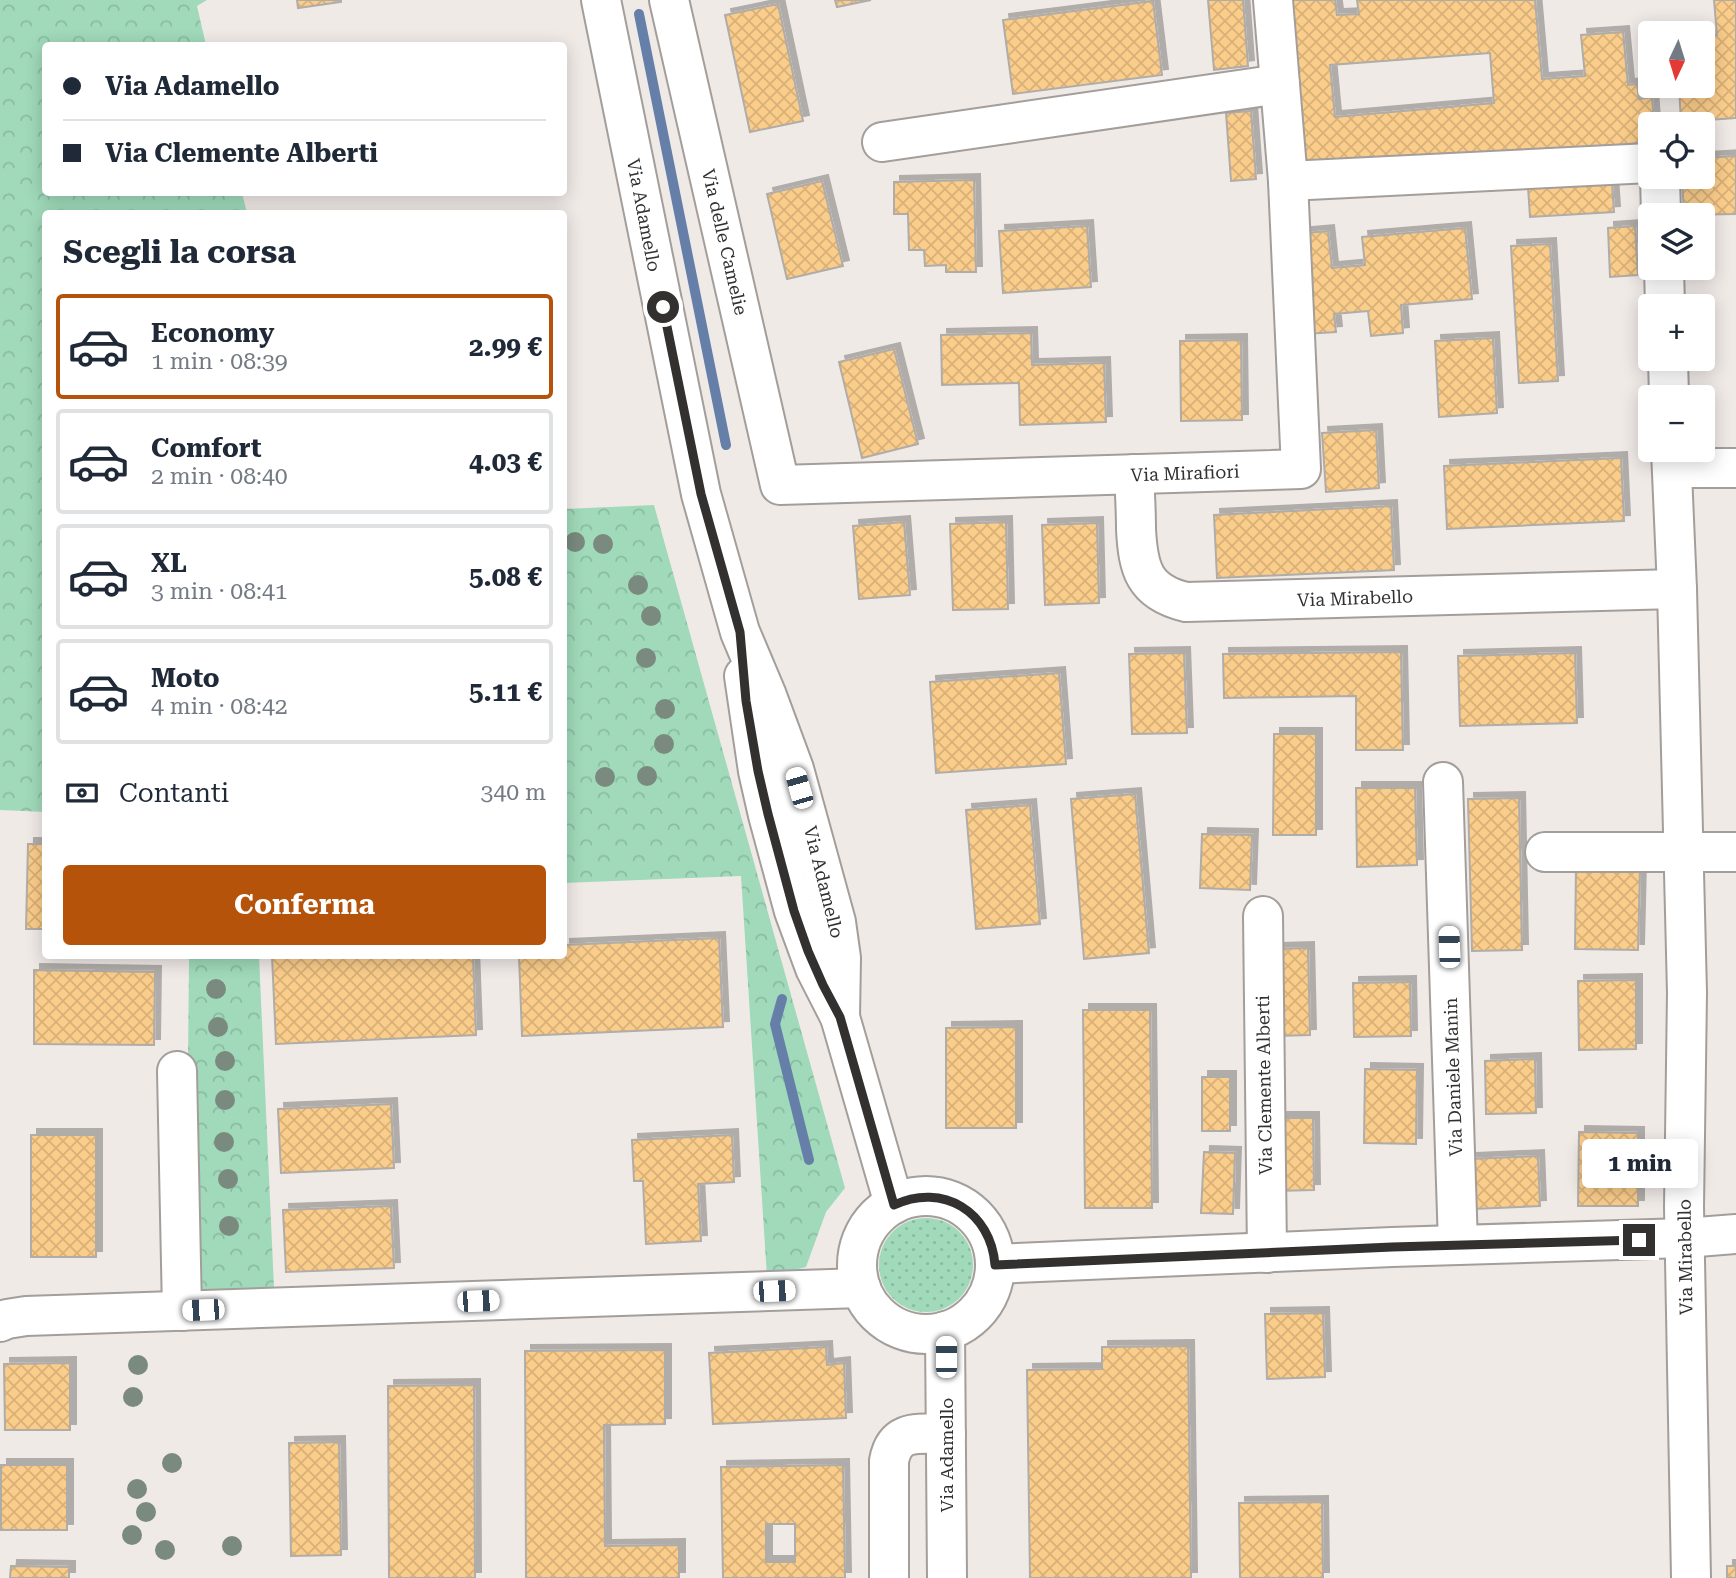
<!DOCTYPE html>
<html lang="it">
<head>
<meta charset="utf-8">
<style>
	:root { --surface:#fff; --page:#f2f2f3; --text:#1f2937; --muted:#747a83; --line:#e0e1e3; --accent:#b45309 }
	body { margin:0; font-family:"Roboto Serif",serif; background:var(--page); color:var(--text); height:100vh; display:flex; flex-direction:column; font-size:26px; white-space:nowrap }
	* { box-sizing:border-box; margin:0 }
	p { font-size:23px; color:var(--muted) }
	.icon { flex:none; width:38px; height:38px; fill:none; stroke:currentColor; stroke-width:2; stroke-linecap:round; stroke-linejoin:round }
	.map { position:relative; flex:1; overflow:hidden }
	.panel { position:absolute; left:42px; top:210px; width:525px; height:749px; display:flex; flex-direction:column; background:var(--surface); border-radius:7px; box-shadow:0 4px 18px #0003 }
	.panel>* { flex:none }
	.banner { position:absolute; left:42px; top:42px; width:525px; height:154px; border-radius:7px; box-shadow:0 4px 18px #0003; display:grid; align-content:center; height:154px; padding:0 21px; background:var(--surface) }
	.needle { width:46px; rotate:184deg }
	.controls { position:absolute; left:1638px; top:21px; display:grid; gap:14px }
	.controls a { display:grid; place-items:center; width:77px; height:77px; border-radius:7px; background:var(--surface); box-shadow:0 4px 18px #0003; font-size:35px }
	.end { position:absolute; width:32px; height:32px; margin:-16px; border:9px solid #333130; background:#fff; box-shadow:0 0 0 4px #fff }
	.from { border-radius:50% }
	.bubble { position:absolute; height:49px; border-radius:7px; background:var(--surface); box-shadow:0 4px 18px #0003; font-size:23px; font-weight:700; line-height:49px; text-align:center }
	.car { position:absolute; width:21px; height:42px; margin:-21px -10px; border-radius:9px; box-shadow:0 0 5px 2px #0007; background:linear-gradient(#fff 24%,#345 0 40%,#fff 0 76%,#345 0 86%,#fff 0) }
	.banner b { display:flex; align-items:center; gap:24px; height:66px; font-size:26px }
	.banner b+b { border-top:2px solid var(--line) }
	.banner i { width:18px; height:18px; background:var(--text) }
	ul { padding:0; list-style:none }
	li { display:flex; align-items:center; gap:21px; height:105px; margin:0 14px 10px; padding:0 7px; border:4px solid var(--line); border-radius:7px }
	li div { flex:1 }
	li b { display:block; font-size:26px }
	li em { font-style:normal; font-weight:700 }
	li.active { border-color:var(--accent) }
	li>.icon { width:63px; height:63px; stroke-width:1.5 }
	h2 { padding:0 21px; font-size:32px; line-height:84px }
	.pay { display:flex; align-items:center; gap:18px; height:77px; padding:0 21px; font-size:26px }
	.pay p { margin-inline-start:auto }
	.action { display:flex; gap:14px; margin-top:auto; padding:14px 21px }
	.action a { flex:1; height:80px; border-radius:7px; background:var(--accent); color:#fff; font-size:28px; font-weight:700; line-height:80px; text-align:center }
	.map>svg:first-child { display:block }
	.park { fill:url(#park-crowns) }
	.garden { fill:url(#garden-dots) }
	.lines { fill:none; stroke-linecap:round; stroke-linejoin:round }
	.stream { stroke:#667fa8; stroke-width:10 }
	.building { fill:url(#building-cross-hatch); stroke:#b0aca7; stroke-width:2; fill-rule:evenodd; filter:url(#shadow) }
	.minor-casing { stroke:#a49e9b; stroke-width:42 }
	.minor { stroke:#fff; stroke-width:38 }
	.tree { fill:#7a8a7f }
	.route { stroke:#333130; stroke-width:9 }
	.labels { text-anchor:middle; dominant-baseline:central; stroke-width:5; stroke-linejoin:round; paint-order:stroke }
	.street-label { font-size:18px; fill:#333130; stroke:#fff }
</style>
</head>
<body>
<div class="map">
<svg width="1736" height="1578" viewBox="0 0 1736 1578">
	<defs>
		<pattern id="park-crowns" width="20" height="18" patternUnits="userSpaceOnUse" patternTransform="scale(1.75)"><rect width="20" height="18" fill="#a0daba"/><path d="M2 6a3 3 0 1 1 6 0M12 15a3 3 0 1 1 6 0" fill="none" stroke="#8abca0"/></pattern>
		<pattern id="garden-dots" width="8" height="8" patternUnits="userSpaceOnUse" patternTransform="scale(1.75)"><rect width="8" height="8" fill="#a0daba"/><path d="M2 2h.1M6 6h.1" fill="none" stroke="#8abca0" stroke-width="1.8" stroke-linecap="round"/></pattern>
		<pattern id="building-cross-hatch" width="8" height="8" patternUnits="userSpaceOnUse" patternTransform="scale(1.75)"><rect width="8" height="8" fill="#fbcd8b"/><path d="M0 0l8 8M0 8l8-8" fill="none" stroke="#d8b078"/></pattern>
		<filter id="shadow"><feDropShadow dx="6" dy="-6" stdDeviation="0" flood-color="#0004"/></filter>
	</defs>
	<rect width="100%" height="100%" fill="#f0eae7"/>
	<g class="park">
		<polygon points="0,0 207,0 197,6 206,45 46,46 46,192 242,193 247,213 46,214 45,812 0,810"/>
		<polygon points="654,505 845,1188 826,1212 806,1267 767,1277 741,876 564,883 564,509"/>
		<polygon points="189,956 259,956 274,1288 195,1291 188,1065"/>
	</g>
	<circle class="garden" cx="926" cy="1265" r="47"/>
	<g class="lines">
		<g class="stream">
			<polyline points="639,14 726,445"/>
			<polyline points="782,999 775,1024 809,1160"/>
		</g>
	</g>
	<g class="building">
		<polygon points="297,0 341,0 341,2 298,8"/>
		<polygon points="835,0 871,0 837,7"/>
		<polygon points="1208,0 1243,0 1248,66 1214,70"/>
		<path d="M1281,0h54l2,15 22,-1 -2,-14h178l7,79 43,-3 -4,-41 42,-3 5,53 9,-1 2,15 13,-2 2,27h-4v18l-353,32zM1490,53l4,50 -159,14 -5,-52z"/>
		<polygon points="1714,0 1736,0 1736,118 1681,122 1679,86 1703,86 1703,36 1717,35"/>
		<polygon points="1153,1 1162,75 1013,94 1003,20"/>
		<polygon points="778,4 803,121 750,132 725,15"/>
		<polygon points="1251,111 1256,179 1231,181 1226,113"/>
		<polygon points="1736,156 1736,214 1684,215 1682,177 1703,177 1703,158"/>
		<polygon points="974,180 976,272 946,272 946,265 925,266 924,250 909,250 908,214 894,214 894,182"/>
		<polygon points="822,181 843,266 787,279 767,194"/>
		<polygon points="1612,182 1614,212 1530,217 1528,187"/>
		<polygon points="1087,226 1091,287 1003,293 999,231"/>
		<polygon points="1635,226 1638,275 1610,277 1608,228"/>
		<polygon points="1465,228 1472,299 1401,305 1403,333 1371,336 1368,311 1334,314 1336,332 1305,334 1296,234 1328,231 1332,268 1365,265 1362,237"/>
		<polygon points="1550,244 1558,381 1519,383 1511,246"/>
		<polygon points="1031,333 1032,365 1104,363 1106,422 1020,425 1019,383 942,385 941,335"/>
		<polygon points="1493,338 1497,413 1439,417 1435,341"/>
		<polygon points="1241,340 1242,420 1181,421 1180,341"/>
		<polygon points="894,349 918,444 862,458 839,362"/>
		<polygon points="1376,430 1379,488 1326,492 1322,433"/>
		<polygon points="1621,458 1624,521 1447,529 1444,466"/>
		<polygon points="1391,506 1394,570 1217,578 1214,515"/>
		<polygon points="904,522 910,595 859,599 853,526"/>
		<polygon points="1006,522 1008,609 953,610 950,524"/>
		<polygon points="1097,523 1099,603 1045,605 1042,525"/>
		<polygon points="1401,652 1403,750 1356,750 1356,696 1224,698 1223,654"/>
		<polygon points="1184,653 1187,733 1132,734 1129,654"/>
		<polygon points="1575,653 1577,723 1460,726 1458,656"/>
		<polygon points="1059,673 1066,764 936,773 930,682"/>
		<polygon points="1274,734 1316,734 1316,835 1273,835"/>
		<polygon points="1356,788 1415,788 1417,865 1357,867"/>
		<polygon points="1135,794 1149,953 1084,959 1071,799"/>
		<polygon points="1519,798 1522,950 1472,951 1468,799"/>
		<polygon points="1030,805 1040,924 976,929 966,810"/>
		<polygon points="1202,834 1252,835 1250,890 1200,888"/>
		<polygon points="28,844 46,844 46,929 26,929"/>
		<polygon points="1576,867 1640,868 1638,950 1575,949"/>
		<polygon points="719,938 723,1027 522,1036 519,956 564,956 564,945"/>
		<polygon points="1308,948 1310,1035 1277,1036 1275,949"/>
		<polygon points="272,956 473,956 476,1035 276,1044"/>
		<polygon points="34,970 155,972 154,1045 34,1044"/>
		<polygon points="1636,980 1636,1049 1579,1050 1578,981"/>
		<polygon points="1410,982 1411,1036 1354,1037 1353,983"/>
		<polygon points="1083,1010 1150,1010 1152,1208 1085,1208"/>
		<polygon points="1016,1027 1016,1128 946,1128 946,1028"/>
		<polygon points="1535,1059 1536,1113 1486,1114 1485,1061"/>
		<polygon points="1365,1069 1417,1070 1416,1144 1364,1143"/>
		<rect x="1202" y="1077" width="28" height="54"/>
		<polygon points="391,1104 394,1168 281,1173 278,1109"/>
		<polygon points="1273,1118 1313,1118 1314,1190 1274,1191"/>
		<polygon points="1579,1132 1638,1133 1638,1206 1578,1206"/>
		<rect x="31" y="1135" width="65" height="122"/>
		<polygon points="732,1135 734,1182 698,1184 701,1241 646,1244 643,1181 634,1181 632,1140"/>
		<polygon points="1204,1152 1235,1153 1233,1214 1201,1213"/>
		<polygon points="1538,1156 1540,1206 1473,1209 1471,1159"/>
		<polygon points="391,1206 394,1268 286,1272 283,1210"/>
		<polygon points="1323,1313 1325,1377 1267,1379 1265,1314"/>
		<polygon points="1188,1346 1191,1578 1030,1578 1027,1370 1102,1369 1102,1347"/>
		<polygon points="826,1347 827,1365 844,1363 846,1418 713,1424 709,1353"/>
		<polygon points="665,1350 665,1424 604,1425 605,1546 679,1545 679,1578 526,1578 525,1351"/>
		<polygon points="70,1363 70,1430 5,1430 4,1364"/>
		<polygon points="474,1385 475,1578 389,1578 388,1386"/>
		<polygon points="339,1442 341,1555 291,1556 289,1443"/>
		<rect x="1" y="1465" width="66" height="65"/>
		<path d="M843,1465l2,113h-122l-2,-111zM766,1524h29v38h-29z"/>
		<polygon points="1322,1502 1323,1578 1240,1578 1239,1503"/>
		<polygon points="11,1566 69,1567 69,1578 10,1578"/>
		<rect x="1727" y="1566" width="9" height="12"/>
	</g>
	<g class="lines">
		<g class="minor-casing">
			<g id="minor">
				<polyline points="601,0 701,494 740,632 767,696 794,769 836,922 841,958 840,1017"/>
				<polyline points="669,0 780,485 1301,469 1288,181 1273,0"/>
				<polyline points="882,142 1280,84"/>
				<polyline points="1660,177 1661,215"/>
				<polyline points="1288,181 1650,163"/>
				<polyline points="1664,268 1665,306"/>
				<polyline points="1668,359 1669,397"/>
				<polyline points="1671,450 1677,589 1687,993 1684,1207 1691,1578"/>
				<polyline points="1672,468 1736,468"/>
				<path d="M1134,474c1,19 2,37 2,55 2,40 8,63 50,73l491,-13"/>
				<polyline points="744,676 758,771 768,815 794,911 815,968 840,1017 894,1204"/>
				<polyline points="1443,782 1458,1245"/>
				<polyline points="1545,852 1736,852"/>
				<polyline points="1263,916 1267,1253"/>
				<polyline points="177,1071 182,1311"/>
				<circle cx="926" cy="1265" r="69"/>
				<polyline points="995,1264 1392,1247 1685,1238 1736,1234"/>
				<polyline points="0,1322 7,1319 26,1316 861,1288"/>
				<polyline points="945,1331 947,1578"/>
				<path d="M889,1578v-117c6,-33 30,-27 57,-27"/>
			</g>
		</g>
		<use href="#minor" class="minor"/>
	</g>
	<g class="tree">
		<circle cx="575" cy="542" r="10"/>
		<circle cx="603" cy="544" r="10"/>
		<circle cx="638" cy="585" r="10"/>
		<circle cx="651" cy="616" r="10"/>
		<circle cx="646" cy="658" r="10"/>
		<circle cx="665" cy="709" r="10"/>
		<circle cx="664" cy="744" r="10"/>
		<circle cx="647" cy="776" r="10"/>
		<circle cx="605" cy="777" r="10"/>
		<circle cx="216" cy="989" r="10"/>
		<circle cx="218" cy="1027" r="10"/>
		<circle cx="225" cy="1061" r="10"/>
		<circle cx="225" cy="1100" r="10"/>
		<circle cx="224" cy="1142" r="10"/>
		<circle cx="228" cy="1179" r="10"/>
		<circle cx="229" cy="1226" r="10"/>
		<circle cx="138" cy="1365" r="10"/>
		<circle cx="133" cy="1397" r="10"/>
		<circle cx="172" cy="1463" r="10"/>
		<circle cx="137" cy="1489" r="10"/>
		<circle cx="146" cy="1512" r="10"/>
		<circle cx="132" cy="1535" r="10"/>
		<circle cx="232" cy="1546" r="10"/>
		<circle cx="165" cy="1550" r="10"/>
	</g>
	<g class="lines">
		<path class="route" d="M663,307l38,187 39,138 6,69 12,70 10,43 26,97 14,40 15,34 17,32 54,188c49,-23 97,7 101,60l397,-18 247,-7"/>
	</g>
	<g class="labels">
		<g class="street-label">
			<text transform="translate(644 215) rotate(79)">Via Adamello</text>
			<text transform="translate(725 242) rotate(77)">Via delle Camelie</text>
			<text transform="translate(1185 473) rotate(-2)">Via Mirafiori</text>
			<text transform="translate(1355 598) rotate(-2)">Via Mirabello</text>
			<text transform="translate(824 882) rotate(76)">Via Adamello</text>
			<text transform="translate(1453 1077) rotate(-92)">Via Daniele Manin</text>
			<text transform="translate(1264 1085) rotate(-91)">Via Clemente Alberti</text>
			<text transform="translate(1685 1257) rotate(-91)">Via Mirabello</text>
			<text transform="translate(946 1455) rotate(-90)">Via Adamello</text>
		</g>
	</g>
</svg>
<div class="controls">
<a><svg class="needle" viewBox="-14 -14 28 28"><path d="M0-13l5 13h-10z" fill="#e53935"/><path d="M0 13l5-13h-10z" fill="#747a83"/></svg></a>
<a><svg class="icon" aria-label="locate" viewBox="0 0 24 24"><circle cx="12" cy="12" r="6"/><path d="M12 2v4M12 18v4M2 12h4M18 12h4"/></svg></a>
<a><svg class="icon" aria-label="layers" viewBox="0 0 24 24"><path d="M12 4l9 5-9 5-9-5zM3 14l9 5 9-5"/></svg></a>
<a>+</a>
<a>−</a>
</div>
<i class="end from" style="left:663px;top:307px"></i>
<i class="end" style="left:1639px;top:1240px"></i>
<div class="bubble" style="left:1582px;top:1139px;width:116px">1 min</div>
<i class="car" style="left:799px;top:788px;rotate:344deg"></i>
<i class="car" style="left:1449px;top:947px;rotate:358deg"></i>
<i class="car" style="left:774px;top:1291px;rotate:88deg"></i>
<i class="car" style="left:478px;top:1301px;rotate:88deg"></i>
<i class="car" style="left:203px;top:1310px;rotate:268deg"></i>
<i class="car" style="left:946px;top:1357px;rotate:0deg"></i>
<div class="banner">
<b><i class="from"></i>Via Adamello</b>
<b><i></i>Via Clemente Alberti</b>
</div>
<section class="panel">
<h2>Scegli la corsa</h2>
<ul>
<li class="active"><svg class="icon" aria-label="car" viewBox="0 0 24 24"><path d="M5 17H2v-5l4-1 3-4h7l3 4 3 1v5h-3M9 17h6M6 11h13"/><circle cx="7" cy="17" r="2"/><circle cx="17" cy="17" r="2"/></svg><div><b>Economy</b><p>1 min · 08:39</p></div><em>2.99 €</em></li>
<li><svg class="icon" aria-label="car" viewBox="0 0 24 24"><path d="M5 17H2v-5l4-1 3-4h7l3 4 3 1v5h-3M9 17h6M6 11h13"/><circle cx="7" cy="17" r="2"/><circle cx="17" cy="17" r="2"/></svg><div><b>Comfort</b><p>2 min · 08:40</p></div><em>4.03 €</em></li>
<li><svg class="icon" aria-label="car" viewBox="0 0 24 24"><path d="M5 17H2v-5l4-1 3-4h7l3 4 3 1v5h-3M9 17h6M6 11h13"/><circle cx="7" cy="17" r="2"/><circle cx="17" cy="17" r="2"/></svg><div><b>XL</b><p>3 min · 08:41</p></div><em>5.08 €</em></li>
<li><svg class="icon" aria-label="car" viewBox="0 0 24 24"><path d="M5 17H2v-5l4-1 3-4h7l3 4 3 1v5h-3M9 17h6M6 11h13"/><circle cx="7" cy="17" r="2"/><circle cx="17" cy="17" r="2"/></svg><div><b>Moto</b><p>4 min · 08:42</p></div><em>5.11 €</em></li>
</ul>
<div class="pay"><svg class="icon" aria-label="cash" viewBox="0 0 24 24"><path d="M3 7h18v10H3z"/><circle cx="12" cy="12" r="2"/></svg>Contanti<p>340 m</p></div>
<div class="action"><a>Conferma</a></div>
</section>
</div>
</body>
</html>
